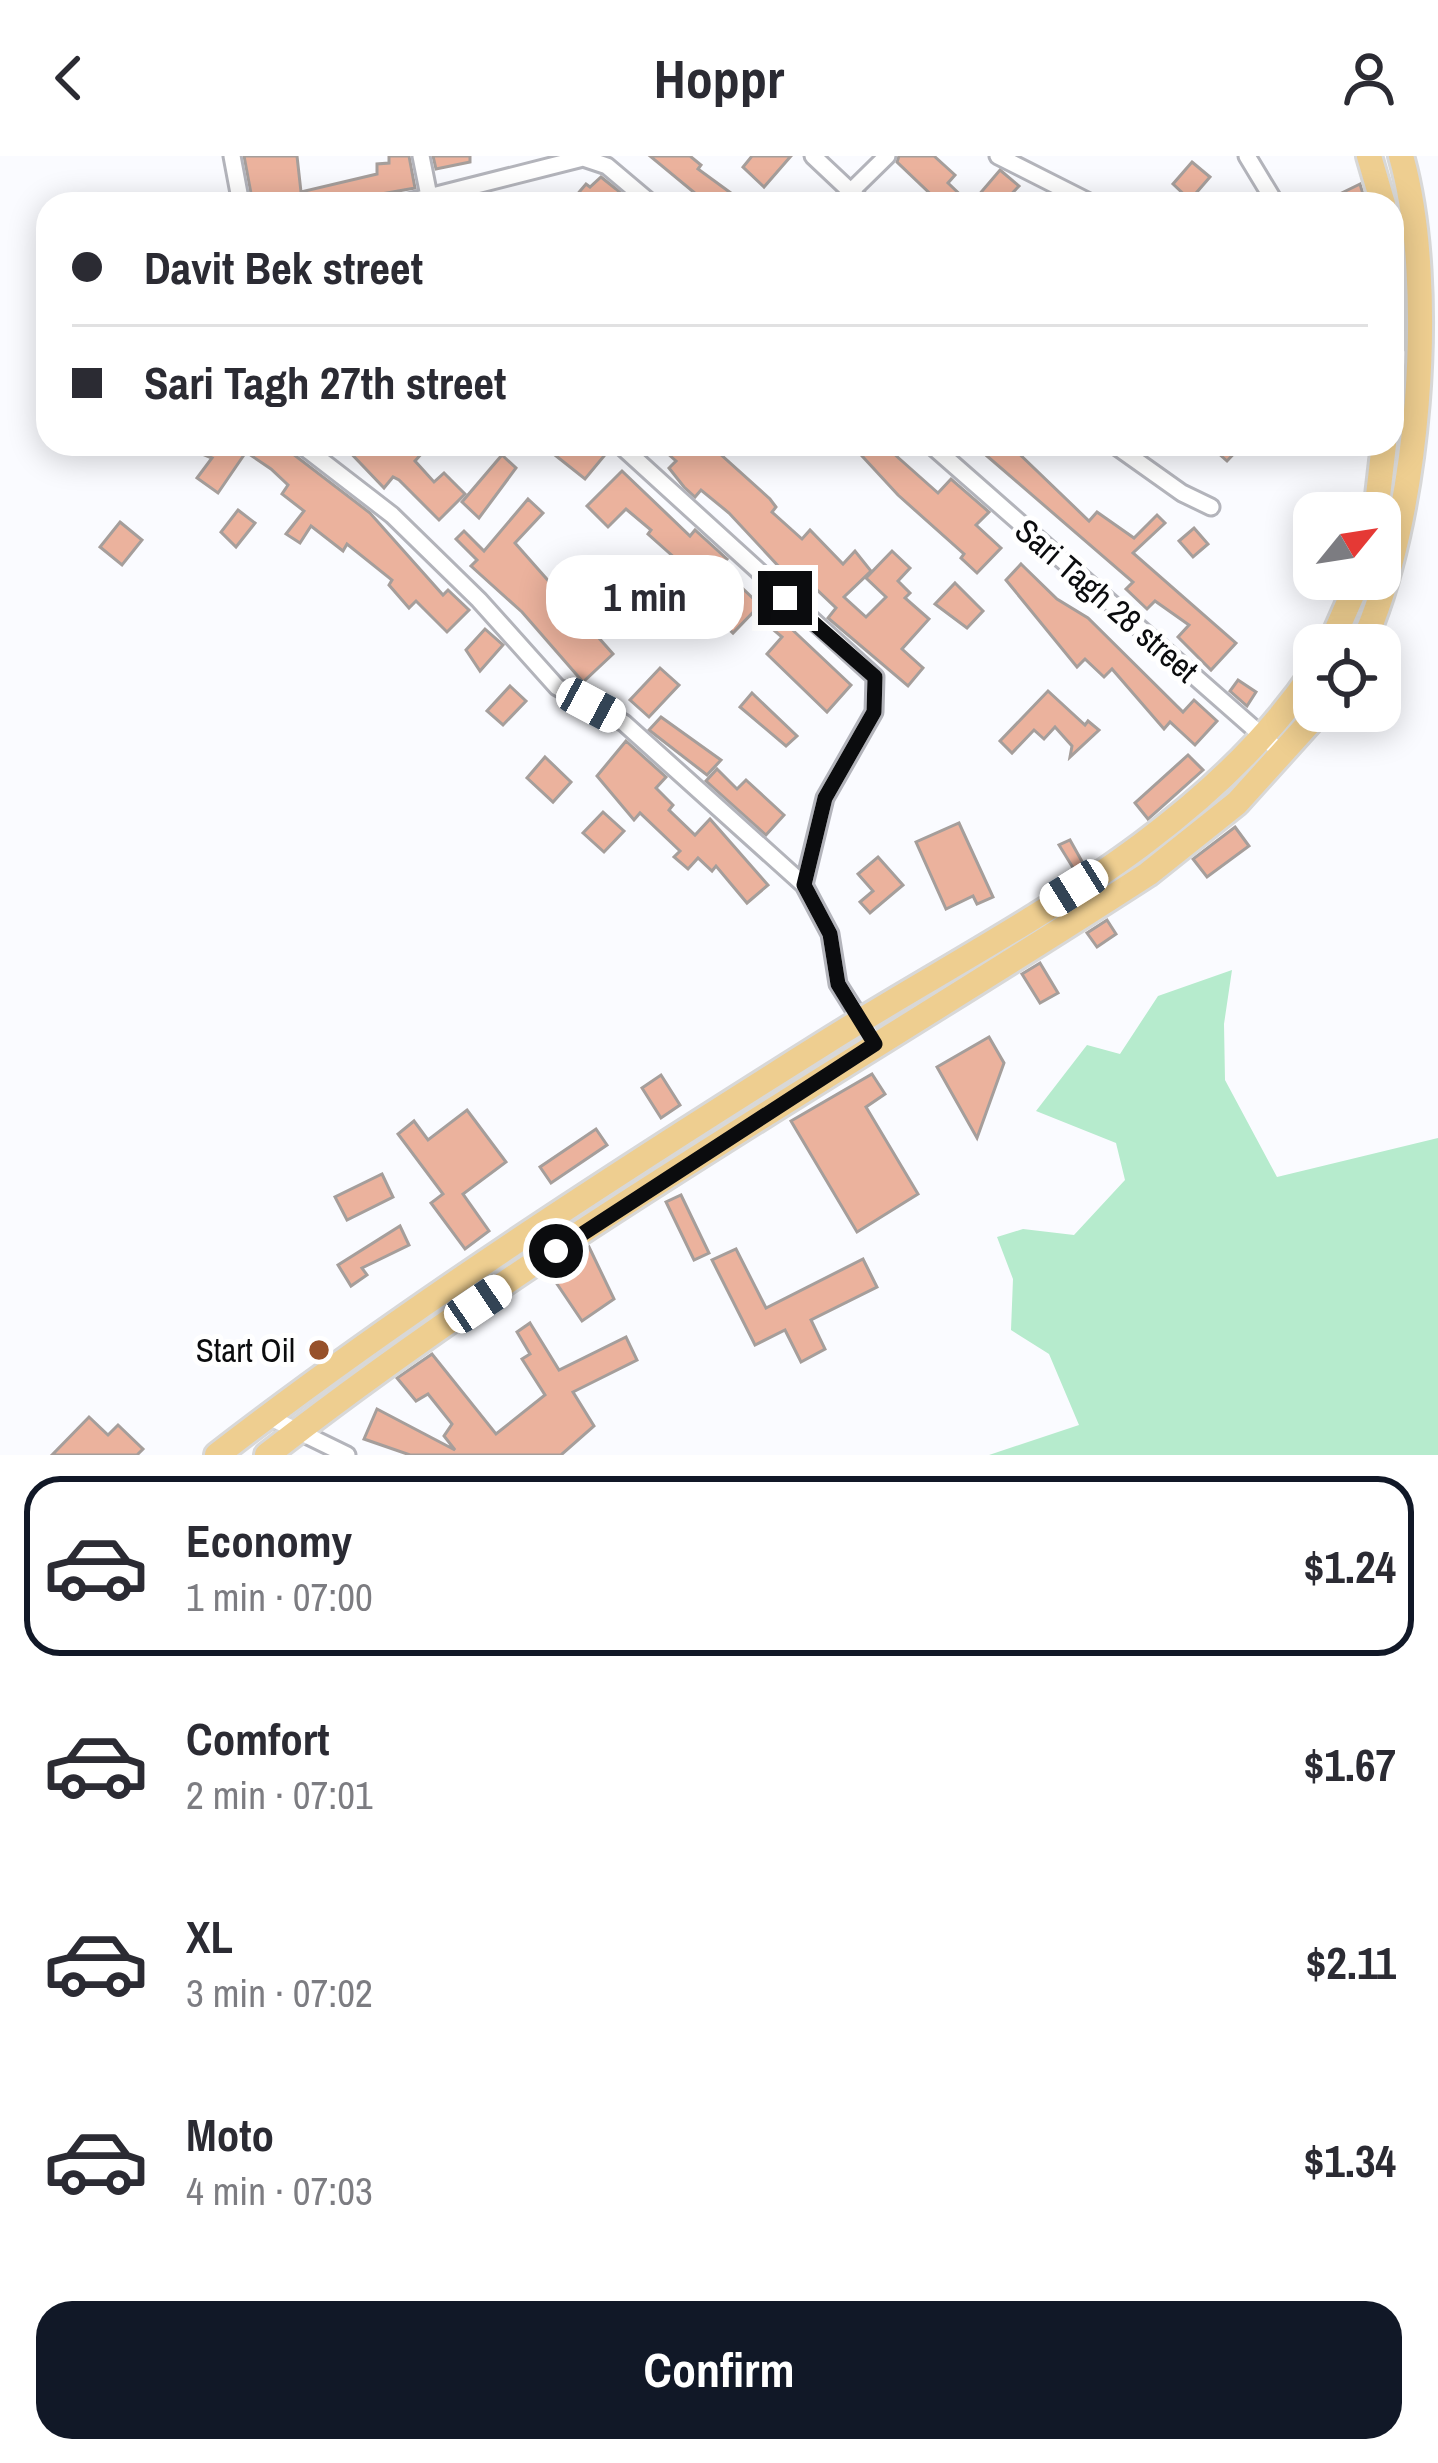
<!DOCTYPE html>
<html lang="en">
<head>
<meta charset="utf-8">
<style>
	:root { --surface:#fff; --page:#f2f2f3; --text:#2b2b33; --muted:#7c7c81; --line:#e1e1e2; --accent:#111827 }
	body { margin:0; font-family:"Archivo Narrow",sans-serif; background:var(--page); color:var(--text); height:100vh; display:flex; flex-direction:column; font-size:45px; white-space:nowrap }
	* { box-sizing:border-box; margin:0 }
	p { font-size:39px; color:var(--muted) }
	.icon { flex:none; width:66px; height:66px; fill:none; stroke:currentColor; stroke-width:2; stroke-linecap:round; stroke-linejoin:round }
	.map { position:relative; height:1299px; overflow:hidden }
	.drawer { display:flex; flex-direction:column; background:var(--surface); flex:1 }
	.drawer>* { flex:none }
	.banner { position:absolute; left:36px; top:36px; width:1368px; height:264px; border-radius:36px; box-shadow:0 6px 30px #0003; display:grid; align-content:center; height:264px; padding:0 36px; background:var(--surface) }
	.needle { width:78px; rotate:60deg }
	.controls { position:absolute; left:1293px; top:336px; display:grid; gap:24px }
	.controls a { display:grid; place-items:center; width:108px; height:108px; border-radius:24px; background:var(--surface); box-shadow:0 6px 30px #0003; font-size:60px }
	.end { position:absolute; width:54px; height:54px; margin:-27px; border:15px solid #0b0c0e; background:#fff; box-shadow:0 0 0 6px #fff }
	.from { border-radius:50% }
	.bubble { position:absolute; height:84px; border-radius:36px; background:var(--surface); box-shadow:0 6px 30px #0003; font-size:39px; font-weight:800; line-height:84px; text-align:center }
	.car { position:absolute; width:36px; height:72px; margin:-36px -18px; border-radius:15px; box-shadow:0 0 9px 3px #0007; background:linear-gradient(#fff 24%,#345 0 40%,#fff 0 76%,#345 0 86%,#fff 0) }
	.banner b { display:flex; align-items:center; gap:42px; height:114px; font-size:45px }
	.banner b+b { border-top:3px solid var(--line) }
	.banner i { width:30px; height:30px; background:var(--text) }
	ul { padding:21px 0 0; list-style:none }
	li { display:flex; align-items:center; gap:36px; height:180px; margin:0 24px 18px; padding:0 12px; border:6px solid transparent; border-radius:36px }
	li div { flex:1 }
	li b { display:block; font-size:45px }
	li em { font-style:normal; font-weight:800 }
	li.current { border-color:var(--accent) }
	li>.icon { width:108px; height:108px; stroke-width:1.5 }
	.cta { display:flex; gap:24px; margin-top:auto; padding:24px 36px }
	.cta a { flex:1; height:138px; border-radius:36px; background:var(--accent); color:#fff; font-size:48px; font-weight:800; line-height:138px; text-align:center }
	header { display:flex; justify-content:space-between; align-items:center; height:156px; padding:0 36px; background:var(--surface); font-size:54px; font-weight:800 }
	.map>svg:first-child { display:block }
	.green { fill:#b6ebcd }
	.building { fill:#ebb29d; stroke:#a59e9b; stroke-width:3 }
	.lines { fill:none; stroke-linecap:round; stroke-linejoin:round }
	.street-casing { stroke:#b3b4bb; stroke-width:21 }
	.primary-casing { stroke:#d8d8d8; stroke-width:30 }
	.street { stroke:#fff; stroke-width:15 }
	.primary { stroke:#eece90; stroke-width:24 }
	.route { stroke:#0b0c0e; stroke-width:15 }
	.poi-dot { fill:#97512a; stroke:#fff; stroke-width:4.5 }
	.labels { text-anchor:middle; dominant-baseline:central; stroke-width:10; stroke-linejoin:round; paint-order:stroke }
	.street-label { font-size:33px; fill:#0b0c0e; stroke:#fff }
	.poi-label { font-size:33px; fill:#0b0c0e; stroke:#fff; text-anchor:end }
</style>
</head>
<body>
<header><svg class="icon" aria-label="back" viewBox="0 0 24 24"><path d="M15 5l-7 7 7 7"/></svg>Hoppr<svg class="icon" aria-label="person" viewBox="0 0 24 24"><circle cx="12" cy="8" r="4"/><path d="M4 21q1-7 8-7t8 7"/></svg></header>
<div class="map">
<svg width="1438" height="1299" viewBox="0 0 1438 1299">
	<rect width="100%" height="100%" fill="#fafbff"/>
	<polygon class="green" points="1232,814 1224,868 1225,924 1277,1021 1438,982 1438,1299 989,1299 1079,1269 1049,1198 1011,1174 1013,1123 997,1081 1023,1073 1074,1079 1125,1024 1116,987 1036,955 1087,889 1120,898 1158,840"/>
	<g class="building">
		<polygon points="244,0 297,0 301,36 377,18 377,8 389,7 389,0 409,0 415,32 325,48 253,48"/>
		<polygon points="433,0 470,0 470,6 436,13"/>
		<polygon points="650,0 690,0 701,9 698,13 746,48 708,48"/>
		<polygon points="752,0 791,0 764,31 743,11"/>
		<polygon points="899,0 934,0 955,19 948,27 970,48 941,48 897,6"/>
		<polygon points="1192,6 1210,21 1190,44 1173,28"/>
		<polygon points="1000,14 1019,30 1002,48 971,48"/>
		<polygon points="601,21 616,33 633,48 569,48 586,28 590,31"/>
		<polygon points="1360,28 1366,48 1319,48"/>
		<polygon points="178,288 288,288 293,298 370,357 443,439 448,434 469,454 447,476 416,445 409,452 389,429 392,424 347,388 343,395 311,370 300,387 286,378 304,355 282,338 288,329 271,313 246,296 218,337 197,322 212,302"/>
		<polygon points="342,288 415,288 423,296 415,305 434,326 444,317 465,338 439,364 399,324 393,321 384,332"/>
		<polygon points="541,288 607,288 609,294 585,323"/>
		<polygon points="657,288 709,288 770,343 776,351 772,356 802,383 810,374 843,408 855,395 871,415 844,441 866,461 886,441 866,422 892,395 910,412 898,425 910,437 905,442 929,463 902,493 923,512 908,530 828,462 836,452 816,433 808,442 729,357 701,334 695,341 684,331 669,312 676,305"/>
		<polygon points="851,288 901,288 893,297 938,337 951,323 989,356 976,369 1001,392 977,417 961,402 964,398 898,339"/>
		<polygon points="973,288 1009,288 1089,365 1097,356 1134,382 1157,359 1165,367 1133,397 1236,487 1211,514 1178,481 1189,469 1155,445 1147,453 1126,433 1133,426"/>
		<polygon points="1208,288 1243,288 1227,305"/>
		<polygon points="502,299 516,312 479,362 462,346"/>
		<polygon points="622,315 690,380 695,374 727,403 720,411 760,449 733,477 696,441 687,428 695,420 648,378 651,374 626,353 608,371 587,350"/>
		<polygon points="528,343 543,357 515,387 613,498 583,526 522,456 471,410 477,404 456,383 464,375 484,395"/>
		<polygon points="238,354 255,367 236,391 221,376"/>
		<polygon points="120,366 142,384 122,409 100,391"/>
		<polygon points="1194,372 1208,388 1193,401 1179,385"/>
		<polygon points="1021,408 1057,443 1088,462 1183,556 1194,544 1217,565 1195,589 1170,566 1164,573 1112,513 1104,521 1085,503 1077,511 1006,424"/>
		<polygon points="955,427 983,455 967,472 935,448"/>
		<polygon points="765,448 851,529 827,556 767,498 782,481 756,459"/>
		<polygon points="485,473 503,489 480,515 466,494"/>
		<polygon points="660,512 679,529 649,561 630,544"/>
		<polygon points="1238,524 1256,536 1247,550 1230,535"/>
		<polygon points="510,530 526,545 503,569 487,555"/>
		<polygon points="1048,535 1085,569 1088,565 1099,574 1070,601 1072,590 1055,571 1044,583 1034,574 1012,597 1000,585"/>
		<polygon points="752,537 797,580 786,590 740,551"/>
		<polygon points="661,561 721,604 707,619 649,574"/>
		<polygon points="626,585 666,621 656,632 673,649 669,654 695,679 710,663 768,729 747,747 716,710 712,715 698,702 688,713 674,701 680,695 640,657 634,664 597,620"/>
		<polygon points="1188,599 1203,614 1148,663 1135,647"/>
		<polygon points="545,601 571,626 553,646 527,622"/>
		<polygon points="717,613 737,633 746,624 784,659 766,679 706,625"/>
		<polygon points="603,656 624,675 604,696 583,677"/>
		<polygon points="959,667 993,741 977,748 973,740 946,753 916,686"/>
		<polygon points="1235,671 1249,690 1207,721 1193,703"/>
		<polygon points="1070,684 1084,709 1075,715 1059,689"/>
		<polygon points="878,701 903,729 870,757 860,746 873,735 858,718"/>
		<polygon points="1107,764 1116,778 1097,791 1087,777"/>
		<polygon points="1040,807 1058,837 1040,847 1022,818"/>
		<polygon points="989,881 1004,907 977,982 937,911"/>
		<polygon points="872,918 885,938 866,951 918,1038 857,1076 791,965"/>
		<polygon points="661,919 680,949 661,962 642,932"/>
		<polygon points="467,954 506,1006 463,1038 489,1075 465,1093 431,1047 443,1038 398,978 414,965 428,984"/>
		<polygon points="596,973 607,989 551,1027 540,1011"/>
		<polygon points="382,1018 393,1041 347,1064 335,1041"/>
		<polygon points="681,1039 709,1097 694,1104 666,1046"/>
		<polygon points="400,1070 409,1089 362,1112 367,1119 351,1130 338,1109"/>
		<polygon points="589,1091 614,1143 582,1165 553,1122 555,1114"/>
		<polygon points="736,1093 766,1152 863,1103 877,1131 811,1164 825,1193 801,1206 785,1174 755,1189 712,1104"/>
		<polygon points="530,1167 559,1214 626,1181 637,1204 573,1236 594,1270 561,1299 410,1299 364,1283 377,1253 455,1294 444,1280 452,1268 428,1238 416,1245 397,1222 432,1198 496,1278 545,1239 522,1203 530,1198 517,1176"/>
		<polygon points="89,1261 108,1279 118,1269 143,1293 137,1299 52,1299"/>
	</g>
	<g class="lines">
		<g class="street-casing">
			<g id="street">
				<polyline points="232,0 241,48"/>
				<polyline points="421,0 429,40"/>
				<polyline points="813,0 864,48"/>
				<polyline points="998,0 1093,48"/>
				<polyline points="1247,0 1276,48"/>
				<polyline points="401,48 583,2 607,10 652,48"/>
				<polyline points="838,48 887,0"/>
				<polyline points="300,288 392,359 479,444 557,531 624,567 804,729 830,778 838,828 876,888"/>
				<polyline points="619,288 875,521 874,556 825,642 804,729"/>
				<polyline points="930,288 1284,599"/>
				<polyline points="1113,288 1182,337 1211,351"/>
				<polyline points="267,1260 347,1299"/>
			</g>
		</g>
		<g class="primary-casing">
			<g id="primary">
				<polyline points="1369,0 1383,48"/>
				<polyline points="1392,121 1392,187"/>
				<polyline points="1376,357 1384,288"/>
				<polyline points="1330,489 1359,423"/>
				<path d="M1362,489c57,-123 76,-359 39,-489"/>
				<path d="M217,1299c193,-149 402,-283 609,-413 170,-107 373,-200 488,-371"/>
				<path d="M267,1299c277,-216 586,-390 881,-581l89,-71 83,-92"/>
			</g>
		</g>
		<use href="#street" class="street"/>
		<use href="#primary" class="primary"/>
	</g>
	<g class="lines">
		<polyline class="route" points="556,1095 875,888 838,828 830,778 804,729 825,642 874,556 875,521 785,442"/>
	</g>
	<circle class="poi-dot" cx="319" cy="1194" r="12"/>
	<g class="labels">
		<g class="street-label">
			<text transform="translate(1107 444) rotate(41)">Sari Tagh 28 street</text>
		</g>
		<g class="poi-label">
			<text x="295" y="1194">Start Oil</text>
		</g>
	</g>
</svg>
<div class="controls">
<a><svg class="needle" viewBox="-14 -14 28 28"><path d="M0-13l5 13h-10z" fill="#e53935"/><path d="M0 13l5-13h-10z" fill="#7c7c81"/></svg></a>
<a><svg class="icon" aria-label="locate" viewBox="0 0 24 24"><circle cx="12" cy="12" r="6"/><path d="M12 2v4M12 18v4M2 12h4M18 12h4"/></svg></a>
</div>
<i class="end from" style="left:556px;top:1095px"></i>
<i class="end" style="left:785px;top:442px"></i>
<div class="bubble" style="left:546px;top:399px;width:198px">1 min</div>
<i class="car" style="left:591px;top:549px;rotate:118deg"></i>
<i class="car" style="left:1074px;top:732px;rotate:238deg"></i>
<i class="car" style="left:478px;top:1148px;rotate:56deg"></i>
<div class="banner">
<b><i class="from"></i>Davit Bek street</b>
<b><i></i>Sari Tagh 27th street</b>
</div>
</div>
<section class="drawer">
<ul>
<li class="current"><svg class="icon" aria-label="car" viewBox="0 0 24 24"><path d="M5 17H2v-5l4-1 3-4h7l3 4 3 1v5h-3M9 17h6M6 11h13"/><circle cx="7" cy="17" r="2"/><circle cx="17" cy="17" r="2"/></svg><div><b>Economy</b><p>1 min · 07:00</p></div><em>$1.24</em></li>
<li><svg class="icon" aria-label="car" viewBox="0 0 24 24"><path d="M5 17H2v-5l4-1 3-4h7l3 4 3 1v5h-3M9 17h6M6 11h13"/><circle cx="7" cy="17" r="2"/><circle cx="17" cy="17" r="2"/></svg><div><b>Comfort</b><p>2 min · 07:01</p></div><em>$1.67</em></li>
<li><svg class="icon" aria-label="car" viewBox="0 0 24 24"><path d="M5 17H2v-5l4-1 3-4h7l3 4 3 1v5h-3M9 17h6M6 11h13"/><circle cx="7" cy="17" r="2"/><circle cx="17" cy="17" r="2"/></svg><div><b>XL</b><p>3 min · 07:02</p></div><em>$2.11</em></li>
<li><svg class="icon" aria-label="car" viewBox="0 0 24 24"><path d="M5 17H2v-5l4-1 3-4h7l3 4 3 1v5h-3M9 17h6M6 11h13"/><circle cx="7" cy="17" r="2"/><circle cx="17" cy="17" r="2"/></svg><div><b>Moto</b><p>4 min · 07:03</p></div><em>$1.34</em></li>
</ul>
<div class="cta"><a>Confirm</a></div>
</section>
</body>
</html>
